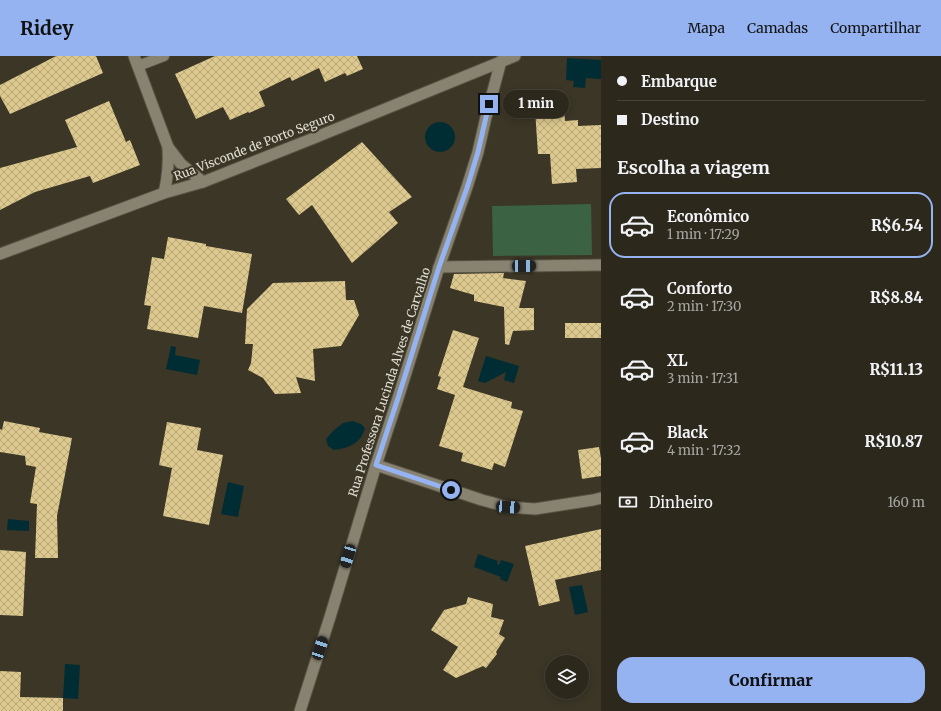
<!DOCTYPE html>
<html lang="pt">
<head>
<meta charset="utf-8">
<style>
	:root { --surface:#2c281c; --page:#383429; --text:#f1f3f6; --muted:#a6a6a3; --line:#48443b; --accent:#95b2f1 }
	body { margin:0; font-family:Merriweather,serif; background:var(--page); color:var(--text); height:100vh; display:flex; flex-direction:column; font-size:15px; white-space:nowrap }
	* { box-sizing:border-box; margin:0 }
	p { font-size:13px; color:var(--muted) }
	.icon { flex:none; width:22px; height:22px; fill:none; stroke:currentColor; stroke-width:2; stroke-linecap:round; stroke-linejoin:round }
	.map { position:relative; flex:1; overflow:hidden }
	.details { display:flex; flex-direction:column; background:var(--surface); width:340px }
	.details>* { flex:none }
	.guide { display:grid; align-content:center; height:88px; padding:0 16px; background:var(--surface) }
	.buttons { position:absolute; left:545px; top:599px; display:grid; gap:8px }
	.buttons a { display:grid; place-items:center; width:44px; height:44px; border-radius:50%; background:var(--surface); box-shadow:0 2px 10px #0003,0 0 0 1px var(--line); font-size:20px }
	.end { position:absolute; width:18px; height:18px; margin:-9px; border:5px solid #95b2f1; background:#111; box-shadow:0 0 0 2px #111 }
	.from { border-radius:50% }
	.bubble { position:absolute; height:28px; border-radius:14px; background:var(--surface); box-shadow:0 2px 10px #0003,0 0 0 1px var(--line); font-size:13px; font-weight:800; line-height:28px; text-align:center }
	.car { position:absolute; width:12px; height:24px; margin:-12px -6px; border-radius:5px; box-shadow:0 0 3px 1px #0007; background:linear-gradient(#222 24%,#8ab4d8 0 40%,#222 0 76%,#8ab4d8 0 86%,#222 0) }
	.guide b { display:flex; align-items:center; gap:14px; height:38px; font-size:15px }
	.guide b+b { border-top:1px solid var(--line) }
	.guide i { width:10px; height:10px; background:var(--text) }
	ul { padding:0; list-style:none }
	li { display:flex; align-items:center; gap:12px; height:66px; margin:0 8px 6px; padding:0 8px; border:2px solid transparent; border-radius:16px }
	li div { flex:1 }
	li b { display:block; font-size:15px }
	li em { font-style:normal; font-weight:800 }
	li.selected { border-color:var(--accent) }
	li>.icon { width:36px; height:36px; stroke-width:1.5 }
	h2 { padding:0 16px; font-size:18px; line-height:48px }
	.pay { display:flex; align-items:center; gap:10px; height:44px; padding:0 16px; font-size:15px }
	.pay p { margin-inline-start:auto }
	.button { display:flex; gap:8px; margin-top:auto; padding:8px 16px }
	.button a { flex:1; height:46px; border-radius:16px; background:var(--accent); color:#111; font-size:16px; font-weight:800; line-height:46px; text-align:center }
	header { display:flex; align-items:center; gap:24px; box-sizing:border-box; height:56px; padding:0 20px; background:var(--accent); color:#111 }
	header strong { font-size:19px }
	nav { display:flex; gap:22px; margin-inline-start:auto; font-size:14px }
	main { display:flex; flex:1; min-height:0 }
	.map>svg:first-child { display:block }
	.garden { fill:#3b6242 }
	.water { fill:#002c34 }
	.building { fill:url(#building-cross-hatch) }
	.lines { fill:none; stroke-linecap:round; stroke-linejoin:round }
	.service-casing { stroke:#575345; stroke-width:12 }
	.minor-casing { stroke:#575345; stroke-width:13 }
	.tertiary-casing { stroke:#575345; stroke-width:13 }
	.service { stroke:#888270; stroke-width:10 }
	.minor { stroke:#888270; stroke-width:11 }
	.tertiary { stroke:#888270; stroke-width:11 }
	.route { stroke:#95b2f1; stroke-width:5 }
	.labels { text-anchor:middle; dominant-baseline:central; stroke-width:4; stroke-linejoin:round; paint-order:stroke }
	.street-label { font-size:12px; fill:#e0ddd3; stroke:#3b3626 }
</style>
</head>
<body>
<header>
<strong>Ridey</strong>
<nav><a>Mapa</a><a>Camadas</a><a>Compartilhar</a></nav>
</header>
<main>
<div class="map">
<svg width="601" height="655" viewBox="0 0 601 655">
	<defs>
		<pattern id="building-cross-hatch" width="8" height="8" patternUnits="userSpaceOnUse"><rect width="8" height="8" fill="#ddc98e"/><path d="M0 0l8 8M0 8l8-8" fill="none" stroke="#b6a77a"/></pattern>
	</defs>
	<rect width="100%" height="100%" fill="#3b3626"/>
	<polygon class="garden" points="591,148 592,199 493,200 492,150"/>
	<g class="water">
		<polygon points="567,2 601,4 601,23 586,22 585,32 573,31 574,25 566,24"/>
		<circle cx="440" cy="81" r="15"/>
		<polygon points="171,290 176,291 175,299 200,304 197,319 166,313"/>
		<polygon points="486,300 519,310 514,327 504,324 506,316 485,327 478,325"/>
		<path d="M353,365l8,3 4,4c-4,16 -17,20 -31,22l-6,-4 -2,-7 7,-8 10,-8z"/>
		<polygon points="228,426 244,430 238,461 221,458"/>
		<polygon points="8,463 29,465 29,475 7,474"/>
		<polygon points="478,498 498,505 497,508 499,509 501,504 514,508 507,526 500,523 501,521 474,511"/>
		<polygon points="582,529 588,556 575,559 569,531"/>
		<polygon points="65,608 80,609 78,643 63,642"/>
	</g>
	<g class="building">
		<polygon points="56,0 96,0 103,17 10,58 0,40 0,29"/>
		<polygon points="215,0 357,0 363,13 347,20 345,17 325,26 319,12 292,25 290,21 259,36 265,50 249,57 248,56 230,64 223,51 196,63 175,18"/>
		<polygon points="563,35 565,65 578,64 578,70 601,69 601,112 576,113 577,126 552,128 550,98 538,98 535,54 527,54 526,38"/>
		<polygon points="109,45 126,86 130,84 140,109 93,127 90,120 35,136 0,154 0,112 77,91 65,64"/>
		<polygon points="362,86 412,141 389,156 398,167 352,207 312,149 299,159 286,143"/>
		<polygon points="168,181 206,188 206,190 252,198 242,257 204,250 198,282 147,273 151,250 144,249 152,201 164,203"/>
		<polygon points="504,217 503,222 526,225 519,252 534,252 534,274 513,275 509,289 505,288 504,251 474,245 474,239 450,232 454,218"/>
		<polygon points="345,225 346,244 354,244 359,259 341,290 313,293 315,325 296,321 301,337 275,338 263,322 248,314 251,307 253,288 245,288 247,253 273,227"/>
		<rect x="565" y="267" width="36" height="15"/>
		<polygon points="453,274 479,282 463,331 512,346 511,352 523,355 505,411 494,407 492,414 461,405 463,397 439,390 455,339 437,333 441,321 438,320"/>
		<polygon points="4,365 40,372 39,376 72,382 57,460 58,502 35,502 37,448 30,447 36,411 26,409 25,400 0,396 0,373 2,374"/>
		<polygon points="167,366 201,372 197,394 223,399 209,469 163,460 172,412 159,409"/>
		<polygon points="599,391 601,402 601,420 582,423 578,394"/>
		<polygon points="601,473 601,514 555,524 560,545 539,550 525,490"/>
		<polygon points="0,494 26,496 23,560 0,559"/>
		<polygon points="468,541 493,548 491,561 504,564 499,578 505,582 496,596 497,598 486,612 483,610 456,622 443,614 458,591 431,574 444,554 466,548"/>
		<polygon points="0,615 21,616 20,641 63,642 63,655 0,655"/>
	</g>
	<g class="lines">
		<g class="service-casing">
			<polyline id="service" points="138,10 164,0"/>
		</g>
		<g class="minor-casing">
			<g id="minor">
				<polyline points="439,211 601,209"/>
				<polyline points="376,409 482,444 508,451 535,453 593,444 601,442"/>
				<polyline points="300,655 330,561 376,409 399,339 439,211 467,131 478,96 486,61 501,5"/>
			</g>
		</g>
		<g class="tertiary-casing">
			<g id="tertiary">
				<polyline points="134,0 168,91 181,108 203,126"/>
				<path d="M164,137c4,-16 5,-29 4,-46"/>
				<polyline points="0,198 164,137 203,126 314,82 515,0"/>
			</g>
		</g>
		<use href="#service" class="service"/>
		<use href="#minor" class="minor"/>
		<use href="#tertiary" class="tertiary"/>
	</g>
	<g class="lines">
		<polyline class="route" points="451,434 376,409 399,339 439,211 467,132 478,96 489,48"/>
	</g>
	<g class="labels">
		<g class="street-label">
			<text transform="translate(254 90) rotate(-21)">Rua Visconde de Porto Seguro</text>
			<text transform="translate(389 326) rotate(-72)">Rua Professora Lucinda Alves de Carvalho</text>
		</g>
	</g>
</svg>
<div class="buttons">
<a><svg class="icon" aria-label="layers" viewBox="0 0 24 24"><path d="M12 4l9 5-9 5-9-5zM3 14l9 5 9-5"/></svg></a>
</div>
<i class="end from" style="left:451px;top:434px"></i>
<i class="end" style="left:489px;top:48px"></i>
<div class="bubble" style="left:503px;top:34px;width:66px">1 min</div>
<i class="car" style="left:524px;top:210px;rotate:89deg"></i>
<i class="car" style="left:508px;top:451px;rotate:94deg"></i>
<i class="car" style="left:348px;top:500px;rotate:197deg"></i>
<i class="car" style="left:320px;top:592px;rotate:18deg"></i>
</div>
<section class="details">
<div class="guide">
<b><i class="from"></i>Embarque</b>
<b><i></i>Destino</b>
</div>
<h2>Escolha a viagem</h2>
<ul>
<li class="selected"><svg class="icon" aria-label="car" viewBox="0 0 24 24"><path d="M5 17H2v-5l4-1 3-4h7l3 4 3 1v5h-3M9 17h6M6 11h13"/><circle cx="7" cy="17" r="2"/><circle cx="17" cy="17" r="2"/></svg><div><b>Econômico</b><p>1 min · 17:29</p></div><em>R$6.54</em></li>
<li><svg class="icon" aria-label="car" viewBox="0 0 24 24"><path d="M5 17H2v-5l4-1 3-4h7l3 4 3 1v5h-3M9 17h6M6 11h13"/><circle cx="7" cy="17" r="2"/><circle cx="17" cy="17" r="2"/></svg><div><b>Conforto</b><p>2 min · 17:30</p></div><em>R$8.84</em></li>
<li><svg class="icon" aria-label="car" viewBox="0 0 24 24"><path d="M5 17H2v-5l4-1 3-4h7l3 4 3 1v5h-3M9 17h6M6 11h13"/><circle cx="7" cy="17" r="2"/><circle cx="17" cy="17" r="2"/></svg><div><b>XL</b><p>3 min · 17:31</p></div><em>R$11.13</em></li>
<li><svg class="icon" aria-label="car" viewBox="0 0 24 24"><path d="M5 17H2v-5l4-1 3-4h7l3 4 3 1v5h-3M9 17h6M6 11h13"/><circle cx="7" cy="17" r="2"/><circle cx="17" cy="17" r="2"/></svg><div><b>Black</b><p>4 min · 17:32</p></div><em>R$10.87</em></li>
</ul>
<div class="pay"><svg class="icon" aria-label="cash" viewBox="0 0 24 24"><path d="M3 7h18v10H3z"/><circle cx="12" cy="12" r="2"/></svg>Dinheiro<p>160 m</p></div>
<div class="button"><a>Confirmar</a></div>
</section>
</main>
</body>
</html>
